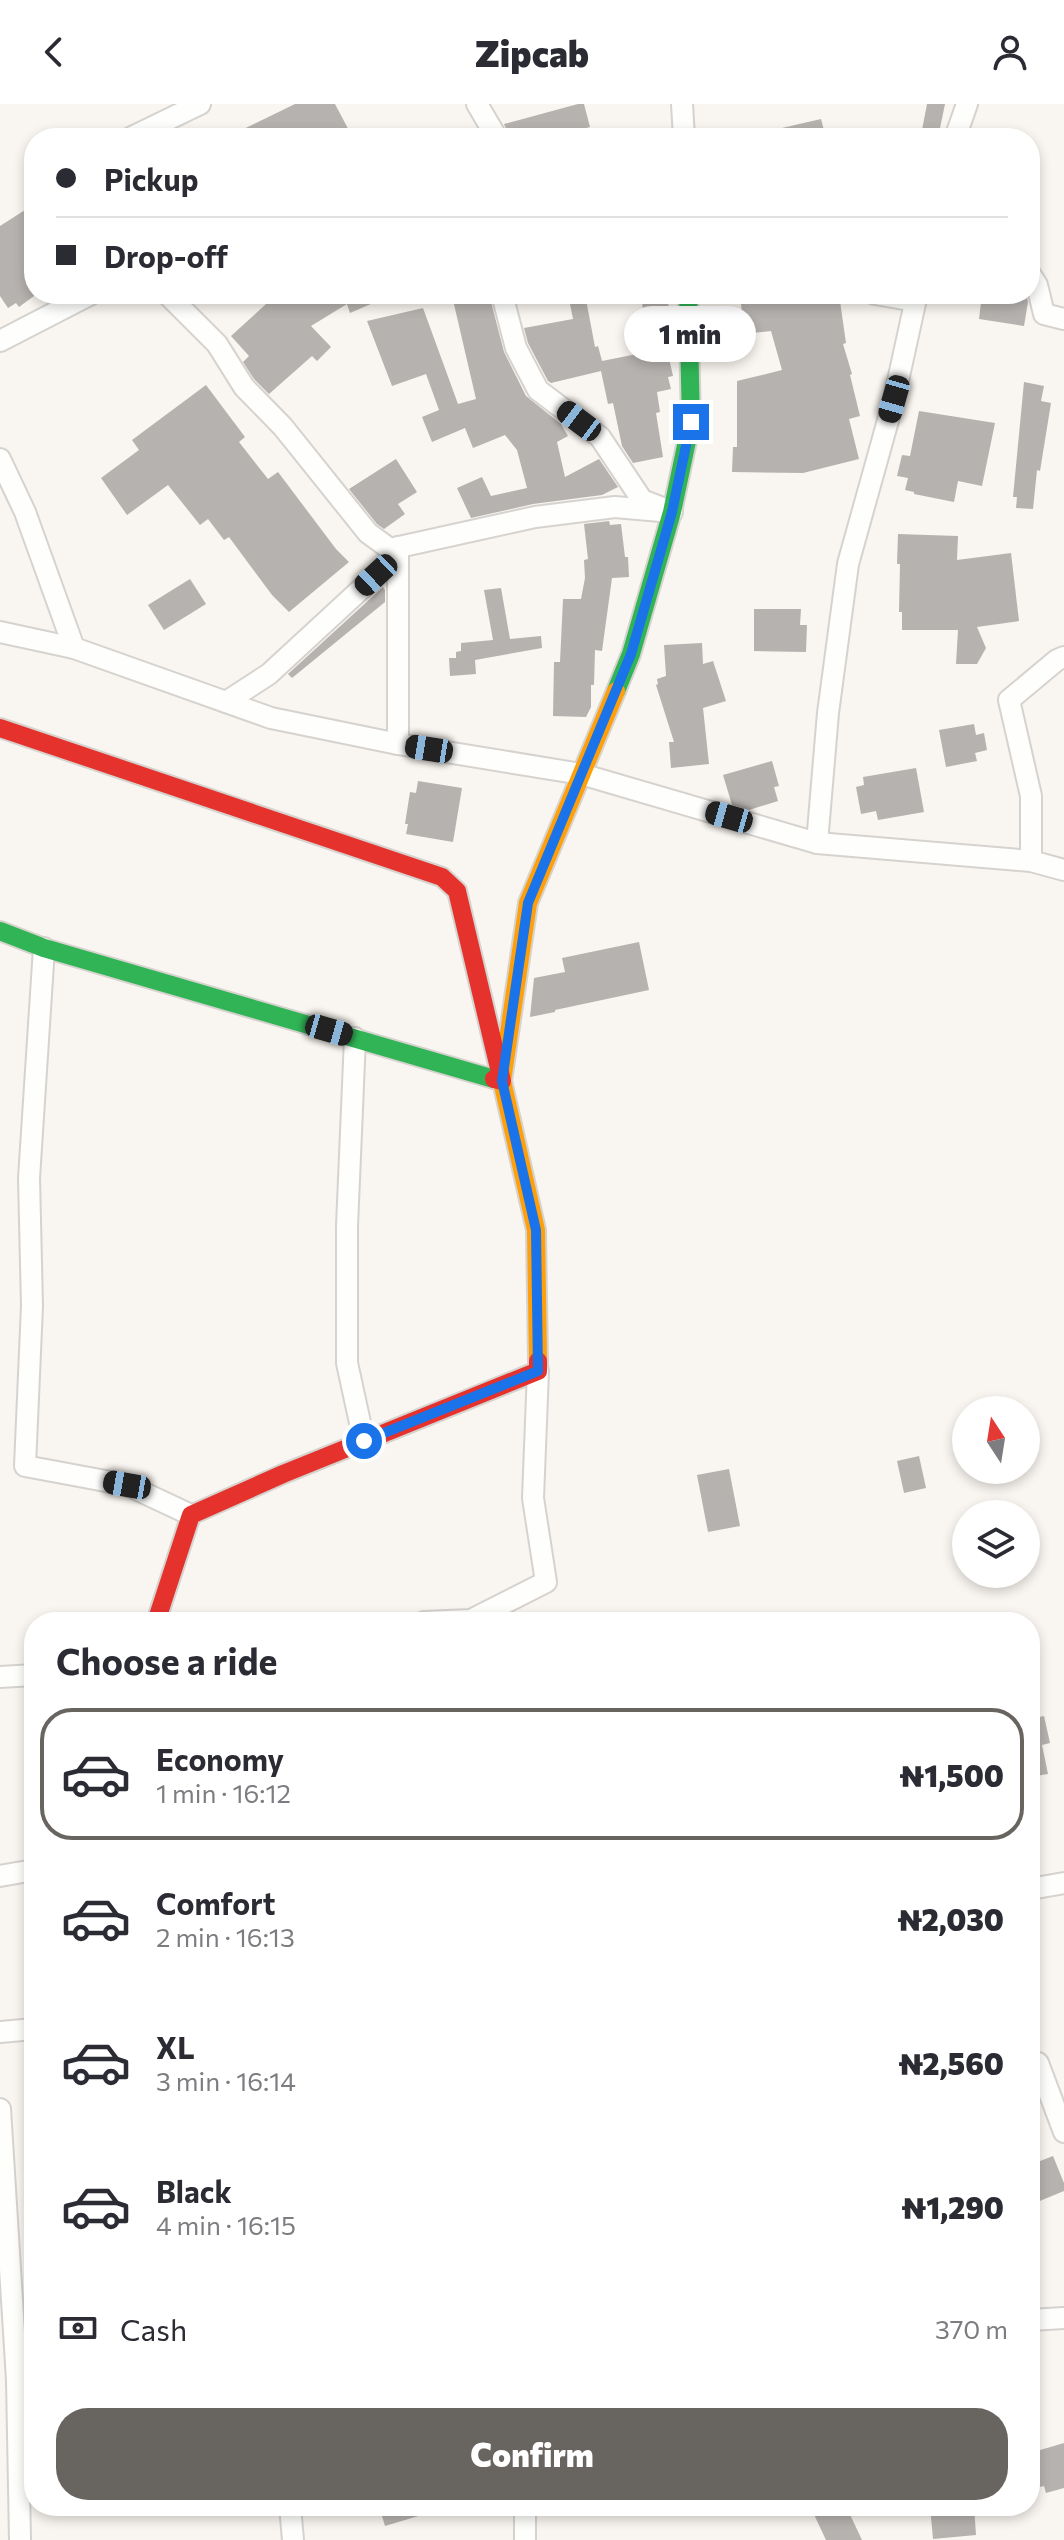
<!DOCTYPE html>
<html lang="en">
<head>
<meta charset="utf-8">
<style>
	:root { --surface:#fff; --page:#f7f7f7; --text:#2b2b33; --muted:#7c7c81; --line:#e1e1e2; --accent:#686561 }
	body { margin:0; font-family:Commissioner,sans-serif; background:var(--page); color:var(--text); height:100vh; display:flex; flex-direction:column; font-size:30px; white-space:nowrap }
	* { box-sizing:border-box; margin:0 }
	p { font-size:26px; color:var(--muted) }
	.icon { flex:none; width:44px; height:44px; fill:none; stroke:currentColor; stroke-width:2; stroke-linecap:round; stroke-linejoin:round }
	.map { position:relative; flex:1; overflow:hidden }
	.panel { position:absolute; left:24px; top:1508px; width:1016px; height:904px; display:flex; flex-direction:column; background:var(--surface); border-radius:32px; box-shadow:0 4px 12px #0003 }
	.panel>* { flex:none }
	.top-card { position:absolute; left:24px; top:24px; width:1016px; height:176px; border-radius:32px; box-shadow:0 4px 12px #0003; display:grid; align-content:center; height:176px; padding:0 32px; background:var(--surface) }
	.needle { width:52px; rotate:348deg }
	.controls { position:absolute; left:952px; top:1292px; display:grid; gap:16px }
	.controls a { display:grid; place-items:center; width:88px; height:88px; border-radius:50%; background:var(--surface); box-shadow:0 4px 12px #0003; font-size:40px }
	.end { position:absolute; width:36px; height:36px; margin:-18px; border:10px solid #1a73e8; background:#fff; box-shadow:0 0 0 4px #fff }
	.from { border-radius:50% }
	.bubble { position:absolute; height:56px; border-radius:28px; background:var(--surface); box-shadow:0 4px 12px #0003; font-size:26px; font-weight:800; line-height:56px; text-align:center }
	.car { position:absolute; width:24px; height:48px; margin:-24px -12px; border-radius:10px; box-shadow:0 0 6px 2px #0007; background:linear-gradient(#222 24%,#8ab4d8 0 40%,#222 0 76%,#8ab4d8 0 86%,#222 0) }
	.top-card b { display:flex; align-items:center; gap:28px; height:76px; font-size:30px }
	.top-card b+b { border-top:2px solid var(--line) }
	.top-card i { width:20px; height:20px; background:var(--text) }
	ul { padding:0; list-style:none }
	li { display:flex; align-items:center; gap:24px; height:132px; margin:0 16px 12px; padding:0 16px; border:4px solid transparent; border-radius:32px }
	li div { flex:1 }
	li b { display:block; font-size:30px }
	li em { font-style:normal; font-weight:800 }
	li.on { border-color:var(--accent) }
	li>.icon { width:72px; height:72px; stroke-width:1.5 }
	h2 { padding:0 32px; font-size:36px; line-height:96px }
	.pay { display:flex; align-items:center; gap:20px; height:88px; padding:0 32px; font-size:30px }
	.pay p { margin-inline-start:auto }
	.cta { display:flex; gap:16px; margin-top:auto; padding:16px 32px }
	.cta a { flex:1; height:92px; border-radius:32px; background:var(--accent); color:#fff; font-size:32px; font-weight:800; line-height:92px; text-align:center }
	header { display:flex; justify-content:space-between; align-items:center; height:104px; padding:0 32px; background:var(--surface); font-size:36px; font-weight:800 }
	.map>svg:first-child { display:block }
	.building { fill:#b6b2af }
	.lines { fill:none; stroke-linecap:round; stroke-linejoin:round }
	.street-casing { stroke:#d6d3cf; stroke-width:24 }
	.fast-casing { stroke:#d6d3cf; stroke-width:22 }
	.slow-casing { stroke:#d6d3cf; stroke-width:22 }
	.jam-casing { stroke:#d6d3cf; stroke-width:22 }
	.street { stroke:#fefefd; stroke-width:20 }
	.fast { stroke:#30b455; stroke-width:18 }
	.slow { stroke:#ff9f0a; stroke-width:18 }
	.jam { stroke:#e5322d; stroke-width:18 }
	.route { stroke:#1a73e8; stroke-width:10 }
</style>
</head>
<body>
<header><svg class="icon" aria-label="back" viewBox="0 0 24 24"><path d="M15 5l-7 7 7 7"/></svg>Zipcab<svg class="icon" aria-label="person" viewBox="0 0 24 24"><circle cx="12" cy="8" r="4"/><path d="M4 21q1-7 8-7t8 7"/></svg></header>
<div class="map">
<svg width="1064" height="2436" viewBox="0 0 1064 2436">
	<rect width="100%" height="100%" fill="#f9f5f0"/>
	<g class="building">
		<polygon points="295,0 335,0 353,34 225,34"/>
		<polygon points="578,0 584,0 590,23 549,34 510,34 504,20"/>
		<polygon points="927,0 945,0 939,29 922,26"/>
		<polygon points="821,15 826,34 770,34 769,27"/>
		<polygon points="25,106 34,121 34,192 19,203 16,199 8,204 0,192 0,122"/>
		<polygon points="277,190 394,190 350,209 347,200 311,222 331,243 317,257 312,252 269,290 254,275 243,258 249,252 231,232"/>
		<polygon points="479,190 489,190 504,248 526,292 561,320 568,332 557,338 565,373 599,355 618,383 602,391 533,400 471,414 457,384 482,373 491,392 527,384 517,346 505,331 473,344 465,324 432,338 422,313 439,306 426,270 392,282 367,217 423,204 458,300 476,295 453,196"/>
		<polygon points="568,190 585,190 595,243 598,242 602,257 652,247 640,190 666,190 672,218 672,228 669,229 672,243 667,245 673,272 668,273 671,285 657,288 660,308 656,309 663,353 633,359 622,342 613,299 608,300 601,267 551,279 548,277 528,239 524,224 573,215"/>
		<polygon points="740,190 839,190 846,239 843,240 852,270 850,271 860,312 849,315 859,355 803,369 732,368 733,343 737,343 737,277 782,266 771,227 744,230"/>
		<polygon points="982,190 1026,190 1028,198 1024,222 979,215"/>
		<polygon points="1024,278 1044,282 1041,297 1051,299 1040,367 1037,366 1033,405 1016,404 1017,393 1013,393"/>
		<polygon points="206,281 245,333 239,338 268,375 278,368 336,445 349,458 289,508 272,491 229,433 224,436 208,415 200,421 168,381 127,411 101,374 139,346 132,336"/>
		<polygon points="919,307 995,319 982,382 958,377 954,398 914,390 914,388 905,386 908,374 897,372 902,351 910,352"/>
		<polygon points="396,355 417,388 398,400 405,410 384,425 377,420 349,385"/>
		<polygon points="609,417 610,421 621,420 625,453 628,453 629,473 612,474 602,547 595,546 594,581 591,581 591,603 586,613 553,612 554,558 560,558 563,495 581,495 585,474 584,456 588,455 584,420"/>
		<polygon points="898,430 958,432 957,456 1011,449 1019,517 977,523 986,544 977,560 956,560 958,526 902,526 902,508 899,508 900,460 897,460"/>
		<polygon points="190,475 206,500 164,526 148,501"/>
		<polygon points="383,483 385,486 385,498 292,574 288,570"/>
		<polygon points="501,484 510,535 541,532 542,544 475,556 476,570 450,572 449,554 456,554 456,548 461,547 461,539 493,536 484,486"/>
		<polygon points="754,505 801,505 800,521 807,521 806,548 754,547"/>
		<polygon points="702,539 703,560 713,557 726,597 703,604 709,660 671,664 669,638 674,638 656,581 658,580 657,575 666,572 664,541"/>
		<polygon points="974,620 976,631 984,629 987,646 975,649 977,657 946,663 939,626"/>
		<polygon points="772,657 779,682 774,683 778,697 749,706 732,701 723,671"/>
		<polygon points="916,664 924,708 878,716 876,707 861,710 856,683 864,681 863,673"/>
		<polygon points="418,677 462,684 453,738 406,730 408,720 405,720 410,688 416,689"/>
		<polygon points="639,838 649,886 555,906 555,908 530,913 534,874 565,868 562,854"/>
		<polygon points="919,1352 926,1384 904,1389 897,1357"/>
		<polygon points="729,1365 740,1422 708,1428 697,1371"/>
		<polygon points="1044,1612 1050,1639 1042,1641 1048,1670 1030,1673 1030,1615"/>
		<polygon points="1053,2052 1064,2079 1064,2087 1030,2101 1030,2061"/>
		<polygon points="1064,2339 1064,2384 1046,2389 1044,2382 1040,2383 1035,2366 1030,2368 1030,2349"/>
		<polygon points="379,2402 435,2402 435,2407 385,2422"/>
		<polygon points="810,2402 846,2402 862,2436 826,2436"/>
		<polygon points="930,2402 974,2402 976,2431 933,2435"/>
	</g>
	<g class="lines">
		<g class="street-casing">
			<g id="street">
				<polyline points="477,0 497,34"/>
				<polyline points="682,0 684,34"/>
				<polyline points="130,34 200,0"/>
				<polyline points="955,34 967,0"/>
				<polyline points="1030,170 1037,181 1044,210 1064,215"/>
				<polyline points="167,190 217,240 244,283 283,323 368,429 390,445 535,413 615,403 672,408"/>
				<polyline points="502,190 516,244 538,286 600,333 642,396 660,403"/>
				<polyline points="875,190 915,197"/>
				<polyline points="0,237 91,190"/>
				<polyline points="0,355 25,408 74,544"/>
				<polyline points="398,443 398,640"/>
				<polyline points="0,528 74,544 271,614 398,640 581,670 817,739 1031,757 1064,766"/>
				<polyline points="226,598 269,570 398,451"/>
				<polyline points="817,739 828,609 848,460 894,295 917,190"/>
				<polyline points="1031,757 1031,692 1009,596 1057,556 1064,553"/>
				<polyline points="44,844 29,1074 32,1202 25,1362 127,1381 191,1411"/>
				<polyline points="355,934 347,1122 347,1259 364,1337"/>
				<polyline points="424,1518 471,1516 546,1478 533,1394 538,1267"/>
				<polyline points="0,1573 34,1571"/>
				<polyline points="0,1772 34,1766"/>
				<polyline points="1030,1785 1064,1779"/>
				<polyline points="0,1928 34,1925"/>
				<polyline points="1038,1959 1064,2028"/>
				<polyline points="0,2005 17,2276 20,2436"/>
				<polyline points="1030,2216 1064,2214"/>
				<polyline points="290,2402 293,2436"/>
				<polyline points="525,2402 525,2436"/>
			</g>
		</g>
		<g class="fast-casing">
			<g id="fast">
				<polyline points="616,587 631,550 672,408 691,318 688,190"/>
				<polyline points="0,827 44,844 494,975"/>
			</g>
		</g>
		<g class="slow-casing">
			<polyline id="slow" points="538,1257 536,1126 502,977 528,799 616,587"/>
		</g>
		<g class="jam-casing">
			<g id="jam">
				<polyline points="0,624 442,773 457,787 502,977 494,975"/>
				<polyline points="156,1518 191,1411 283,1370 538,1267 538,1257"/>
			</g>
		</g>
		<use href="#street" class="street"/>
		<use href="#fast" class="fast"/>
		<use href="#slow" class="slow"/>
		<use href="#jam" class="jam"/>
	</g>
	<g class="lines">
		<polyline class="route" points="364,1337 538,1267 536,1126 502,977 528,799 631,550 672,408 691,318"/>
	</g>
</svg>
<div class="controls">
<a><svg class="needle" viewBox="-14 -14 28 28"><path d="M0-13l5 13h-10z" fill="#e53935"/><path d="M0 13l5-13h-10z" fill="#7c7c81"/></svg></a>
<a><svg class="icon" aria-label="layers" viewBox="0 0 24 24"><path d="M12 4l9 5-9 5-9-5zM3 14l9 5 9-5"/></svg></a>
</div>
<i class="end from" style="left:364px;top:1337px"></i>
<i class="end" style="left:691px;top:318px"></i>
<div class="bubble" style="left:624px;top:202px;width:132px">1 min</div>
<i class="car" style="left:894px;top:295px;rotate:196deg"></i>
<i class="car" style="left:579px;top:317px;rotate:307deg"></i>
<i class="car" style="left:376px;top:471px;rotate:227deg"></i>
<i class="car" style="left:429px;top:645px;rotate:279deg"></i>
<i class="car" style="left:729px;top:713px;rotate:286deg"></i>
<i class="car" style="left:329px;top:926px;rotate:106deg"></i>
<i class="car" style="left:127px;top:1381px;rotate:280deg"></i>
<div class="top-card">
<b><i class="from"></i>Pickup</b>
<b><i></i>Drop-off</b>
</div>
<section class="panel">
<h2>Choose a ride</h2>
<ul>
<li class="on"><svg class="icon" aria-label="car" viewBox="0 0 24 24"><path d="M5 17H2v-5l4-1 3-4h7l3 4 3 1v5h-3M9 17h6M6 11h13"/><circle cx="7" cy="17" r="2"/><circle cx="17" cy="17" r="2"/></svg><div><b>Economy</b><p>1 min · 16:12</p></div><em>₦1,500</em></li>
<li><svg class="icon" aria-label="car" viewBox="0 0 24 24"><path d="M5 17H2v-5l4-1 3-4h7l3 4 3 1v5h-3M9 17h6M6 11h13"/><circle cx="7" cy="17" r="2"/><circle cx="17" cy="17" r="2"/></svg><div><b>Comfort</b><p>2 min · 16:13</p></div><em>₦2,030</em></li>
<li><svg class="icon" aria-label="car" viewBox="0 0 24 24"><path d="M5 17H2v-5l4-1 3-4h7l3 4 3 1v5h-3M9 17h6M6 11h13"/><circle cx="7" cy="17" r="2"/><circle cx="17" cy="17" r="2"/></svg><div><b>XL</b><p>3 min · 16:14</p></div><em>₦2,560</em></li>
<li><svg class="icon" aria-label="car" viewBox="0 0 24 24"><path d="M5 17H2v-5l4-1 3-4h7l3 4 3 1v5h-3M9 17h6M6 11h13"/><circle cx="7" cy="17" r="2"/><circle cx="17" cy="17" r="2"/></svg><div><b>Black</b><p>4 min · 16:15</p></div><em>₦1,290</em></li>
</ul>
<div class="pay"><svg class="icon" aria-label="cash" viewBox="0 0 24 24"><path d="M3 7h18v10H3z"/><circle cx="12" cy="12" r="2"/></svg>Cash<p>370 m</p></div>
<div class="cta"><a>Confirm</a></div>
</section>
</div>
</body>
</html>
